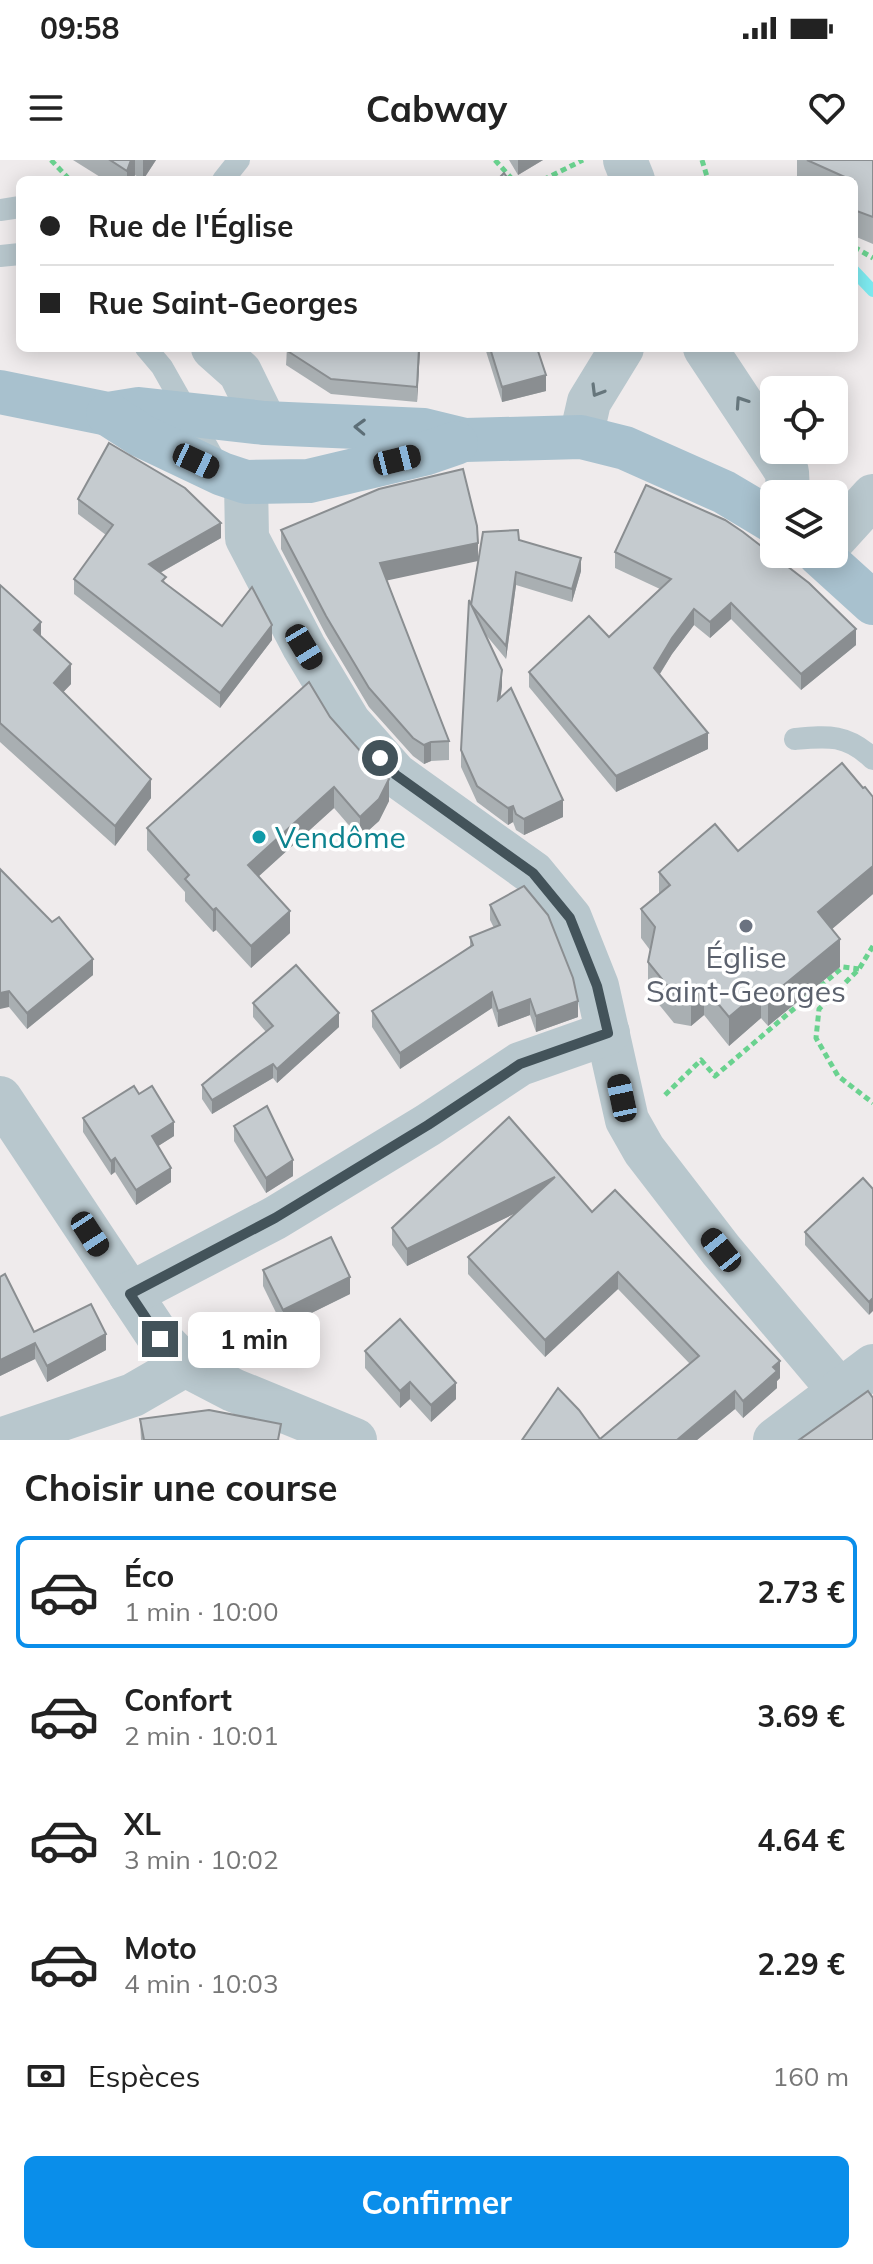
<!DOCTYPE html>
<html lang="fr">
<head>
<meta charset="utf-8">
<style>
	:root { --surface:#fff; --page:#f2f2f2; --text:#222; --muted:#767676; --line:#e0e0e0; --accent:#0a8eea }
	body { margin:0; font-family:Mulish,sans-serif; background:var(--page); color:var(--text); height:100vh; display:flex; flex-direction:column; font-size:30px; white-space:nowrap }
	* { box-sizing:border-box; margin:0 }
	p { font-size:26px; color:var(--muted) }
	.icon { flex:none; width:44px; height:44px; fill:none; stroke:currentColor; stroke-width:2; stroke-linecap:round; stroke-linejoin:round }
	.map { position:relative; height:1280px; overflow:hidden }
	.details { display:flex; flex-direction:column; background:var(--surface); flex:1 }
	.details>* { flex:none }
	.guide { position:absolute; left:16px; top:16px; width:842px; height:176px; border-radius:12px; box-shadow:0 4px 20px #0003; display:grid; align-content:center; height:176px; padding:0 24px; background:var(--surface) }
	.buttons { position:absolute; left:760px; top:216px; display:grid; gap:16px }
	.buttons a { display:grid; place-items:center; width:88px; height:88px; border-radius:12px; background:var(--surface); box-shadow:0 4px 20px #0003; font-size:40px }
	.end { position:absolute; width:36px; height:36px; margin:-18px; border:10px solid #43535a; background:#fff; box-shadow:0 0 0 4px #fff }
	.from { border-radius:50% }
	.bubble { position:absolute; height:56px; border-radius:12px; background:var(--surface); box-shadow:0 4px 20px #0003; font-size:26px; font-weight:700; line-height:56px; text-align:center }
	.car { position:absolute; width:24px; height:48px; margin:-24px -12px; border-radius:10px; box-shadow:0 0 6px 2px #0007; background:linear-gradient(#222 24%,#8ab4d8 0 40%,#222 0 76%,#8ab4d8 0 86%,#222 0) }
	.guide b { display:flex; align-items:center; gap:28px; height:76px; font-size:30px }
	.guide b+b { border-top:2px solid var(--line) }
	.guide i { width:20px; height:20px; background:var(--text) }
	ul { padding:0; list-style:none }
	li { display:flex; align-items:center; gap:24px; height:112px; margin:0 16px 12px; padding:0 8px; border:4px solid transparent; border-radius:12px }
	li div { flex:1 }
	li b { display:block; font-size:30px }
	li em { font-style:normal; font-weight:700 }
	li.on { border-color:var(--accent) }
	li>.icon { width:72px; height:72px; stroke-width:1.5 }
	h2 { padding:0 24px; font-size:36px; line-height:96px }
	.pay { display:flex; align-items:center; gap:20px; height:88px; padding:0 24px; font-size:30px }
	.pay p { margin-inline-start:auto }
	.action { display:flex; gap:16px; margin-top:auto; padding:16px 24px }
	.action a { flex:1; height:92px; border-radius:12px; background:var(--accent); color:#fff; font-size:32px; font-weight:700; line-height:92px; text-align:center }
	.status { display:flex; justify-content:space-between; align-items:center; height:56px; padding:0 40px; background:var(--surface); direction:ltr }
	.status svg { height:22px; fill:currentColor }
	header { display:flex; justify-content:space-between; align-items:center; height:104px; padding:0 24px; background:var(--surface); font-size:36px; font-weight:700 }
	.map>svg:first-child { display:block }
	.lines { fill:none; stroke-linecap:round; stroke-linejoin:round }
	.stream { stroke:#7eecf2; stroke-width:12 }
	.path { stroke:#6ad28f; stroke-width:5; stroke-dasharray:6 4; stroke-linecap:butt }
	.lane { stroke:#b8c7cd; stroke-width:22 }
	.street { stroke:#b8c7cd; stroke-width:44 }
	.primary { stroke:#a8c1ce; stroke-width:44 }
	.wall { fill:#a9afb2 }
	.shaded-wall { fill:#8a8e91 }
	.building { fill:#c5cbcf; stroke:#8a8e91; stroke-width:2 }
	.oneway { stroke:#66767c }
	.oneway2 { stroke:#5c6e77 }
	.route { stroke:#43535a; stroke-width:10 }
	.culture-dot { fill:#0f9aa8; stroke:#fff; stroke-width:3 }
	.worship-dot { fill:#6b7280; stroke:#fff; stroke-width:3 }
	.labels { text-anchor:middle; dominant-baseline:central; stroke-width:7; stroke-linejoin:round; paint-order:stroke }
	.culture-label { font-size:30px; fill:#0d838f; stroke:#fff; text-anchor:start }
	.worship-label { font-size:30px; fill:#5b616d; stroke:#fff }
</style>
</head>
<body>
<div class="status"><b>09:58</b><svg viewBox="0 0 49 12"><path d="M0 12V9h3v3zM5 12V6h3v6zM10 12V3h3v9zM15 12V0h3v12zM26 1h20v11H26zM47 4h2v5h-2z"/></svg></div>
<header><svg class="icon" aria-label="menu" viewBox="0 0 24 24"><path d="M4 6h16M4 12h16M4 18h16"/></svg>Cabway<svg class="icon" aria-label="heart" viewBox="0 0 24 24"><path d="M12 20l-8-8c-3-5 5-10 8-4 3-6 11-1 8 4z"/></svg></header>
<div class="map">
<svg width="873" height="1280" viewBox="0 0 873 1280">
	<rect width="100%" height="100%" fill="#efebec"/>
	<g class="lines">
		<polyline class="stream" points="854,111 873,131"/>
		<g class="path">
			<polyline points="51,0 70,20"/>
			<polyline points="495,0 513,20"/>
			<polyline points="702,0 708,20"/>
			<polyline points="543,20 583,0"/>
			<polyline points="854,87 873,98"/>
			<polyline points="873,786 859,809 819,849 816,878 838,916 873,943"/>
			<polyline points="665,935 701,900 715,916 843,807 859,809"/>
		</g>
		<g class="lane">
			<polyline points="223,20 239,0"/>
			<polyline points="0,50 20,47"/>
			<polyline points="0,96 20,94"/>
			<polyline points="146,188 162,207 218,306"/>
			<path d="M795,579c33,-3 52,-5 78,20"/>
		</g>
		<g class="street">
			<polyline points="625,0 633,20"/>
			<polyline points="213,188 240,212 265,263"/>
			<polyline points="705,188 787,312 788,334"/>
			<polyline points="581,277 589,242 622,188"/>
			<polyline points="246,322 247,378 304,487 349,562 396,615 533,713 570,758 597,826 627,960 644,990 721,1090 839,1230"/>
			<polyline points="834,379 873,336"/>
			<polyline points="0,938 160,1179 185,1205 233,1230 355,1280"/>
			<polyline points="130,1134 275,1058 428,965 520,904 608,873"/>
			<polyline points="0,1280 133,1235 185,1205"/>
			<polyline points="775,1280 873,1206"/>
		</g>
		<g class="primary">
			<polyline points="0,232 108,254 139,249 265,263 424,270 465,280 581,277 625,288 724,332 774,362"/>
			<polyline points="108,254 142,276 222,314 246,322 309,321 427,293 456,283"/>
			<polyline points="819,394 873,443"/>
		</g>
	</g>
	<g class="wall">
		<polygon points="73,0 156,0 143,20 135,15 133,20 105,20"/>
		<polygon points="509,0 543,0 518,15"/>
		<polygon points="797,0 873,0 873,84 854,76 854,20 797,20"/>
		<polygon points="287,188 420,188 417,242 331,234 286,205"/>
		<polygon points="485,188 537,188 546,231 502,242"/>
		<polygon points="78,339 221,378 160,413 166,424 222,466 272,480 220,548 74,434 74,419 106,375 78,354"/>
		<polygon points="281,370 387,421 449,581 449,600 431,601 424,604 413,596 369,547 326,475 281,389"/>
		<polygon points="519,380 581,411 572,442 516,425 506,499 486,475 502,526 500,538 563,657 524,675 516,670 513,662 508,665 477,642 461,607 461,590 471,444"/>
		<polygon points="615,392 856,485 801,530 731,459 710,478 694,465 672,494 660,514 708,589 616,632 529,527 529,512 609,477 660,429 615,408"/>
		<polygon points="0,425 41,477 71,524 63,532 151,638 115,686 0,582"/>
		<polygon points="330,557 389,641 379,661 360,678 334,648 258,717 290,773 251,808 216,770 213,772 185,741 185,732 147,690 147,668"/>
		<polygon points="863,628 873,637 873,734 832,769 840,807 768,866 761,858 729,886 704,855 691,866 674,863 648,831 648,802 650,790 641,778 641,749 659,734 659,712 738,691"/>
		<polygon points="0,709 93,815 27,869 9,847"/>
		<polygon points="490,745 578,857 536,872 530,855 498,867 492,848 400,909 372,867 372,851 470,787 470,777 494,768 490,760"/>
		<polygon points="253,843 339,867 277,923 273,918 212,954 202,939 202,925 266,872 253,857"/>
		<polygon points="139,934 174,976 158,986 171,1022 136,1045 115,1012 111,1015 83,972 83,958"/>
		<polygon points="509,957 592,1052 780,1218 777,1221 777,1228 743,1258 735,1249 697,1280 522,1280 600,1279 690,1204 618,1129 545,1197 468,1114 468,1097 515,1053 407,1106 392,1085 392,1068"/>
		<polygon points="234,966 293,1016 266,1033 234,981"/>
		<polygon points="873,1029 869,1155 805,1085 805,1072"/>
		<polygon points="263,1110 350,1134 283,1167 263,1126"/>
		<polygon points="0,1117 34,1172 106,1190 47,1222 35,1199 0,1216"/>
		<polygon points="365,1191 456,1239 431,1262 410,1239 400,1248 365,1208"/>
		<polygon points="140,1259 281,1280 141,1280"/>
	</g>
	<g class="shaded-wall">
		<polygon points="131,0 135,0 135,15 133,20 127,20 127,11"/>
		<polygon points="143,0 156,0 143,20"/>
		<polygon points="518,0 543,0 518,15"/>
		<polygon points="419,188 420,188 417,242 417,227"/>
		<polygon points="546,215 546,231 502,242 502,227"/>
		<polygon points="221,363 221,378 149,419 149,404"/>
		<polygon points="478,383 478,401 380,422 380,403"/>
		<polygon points="581,398 581,411 572,442 572,429"/>
		<polygon points="516,412 516,425 506,499 506,486"/>
		<polygon points="731,443 731,459 710,478 710,462"/>
		<polygon points="694,449 694,465 672,494 654,523 654,508 672,478"/>
		<polygon points="41,462 41,482 34,470"/>
		<polygon points="272,465 272,480 220,548 220,533"/>
		<polygon points="856,469 856,485 801,530 801,514"/>
		<polygon points="71,504 71,524 54,542 54,523"/>
		<polygon points="502,510 502,526 498,557 498,540"/>
		<polygon points="708,573 708,589 616,632 616,616"/>
		<polygon points="431,582 431,601 424,604 424,585"/>
		<polygon points="151,619 151,638 115,686 115,666"/>
		<polygon points="389,619 389,641 379,661 360,678 360,657"/>
		<polygon points="334,627 334,648 248,726 248,705"/>
		<polygon points="563,640 563,657 524,675 524,659"/>
		<polygon points="513,646 513,662 508,665 508,648"/>
		<polygon points="873,706 873,734 818,781 818,752"/>
		<polygon points="216,748 216,770 213,772 213,750"/>
		<polygon points="290,751 290,773 251,808 251,786"/>
		<polygon points="840,779 840,807 768,866 768,838"/>
		<polygon points="93,799 93,815 27,869 27,853"/>
		<polygon points="704,827 704,855 691,866 691,837"/>
		<polygon points="761,830 761,858 729,886 729,857"/>
		<polygon points="9,831 9,847 0,849 0,833"/>
		<polygon points="492,832 492,848 400,909 400,893"/>
		<polygon points="530,839 530,855 498,867 498,851"/>
		<polygon points="578,841 578,857 536,872 536,856"/>
		<polygon points="339,853 339,867 277,923 277,909"/>
		<polygon points="273,904 273,918 212,954 212,940"/>
		<polygon points="174,962 174,976 152,990 152,976"/>
		<polygon points="115,998 115,1012 111,1015 111,1001"/>
		<polygon points="293,1000 293,1016 266,1033 266,1018"/>
		<polygon points="171,1008 171,1022 136,1045 136,1030"/>
		<polygon points="555,1017 555,1034 407,1106 407,1089"/>
		<polygon points="618,1112 618,1129 545,1197 545,1180"/>
		<polygon points="350,1117 350,1134 283,1167 283,1150"/>
		<polygon points="873,1138 873,1151 869,1155 869,1142"/>
		<polygon points="106,1174 106,1190 47,1222 47,1206"/>
		<polygon points="35,1183 35,1199 0,1216 0,1200"/>
		<polygon points="780,1201 780,1218 777,1221 777,1228 743,1258 743,1241 773,1207"/>
		<polygon points="410,1222 410,1239 400,1248 400,1231"/>
		<polygon points="456,1223 456,1239 431,1262 431,1245"/>
		<polygon points="735,1231 735,1249 697,1280 677,1280"/>
	</g>
	<g class="building">
		<polygon points="110,0 131,0 127,11"/>
		<polygon points="807,0 873,0 873,57 854,50 854,20 844,20 847,18"/>
		<polygon points="504,13 509,20 497,20"/>
		<polygon points="287,188 419,188 417,227 331,219 286,190"/>
		<polygon points="490,188 537,188 546,215 502,227"/>
		<polygon points="109,283 185,328 221,363 149,404 166,417 162,421 222,466 252,427 272,465 220,533 74,419 113,365 78,339"/>
		<polygon points="463,309 477,366 478,383 380,403 449,581 431,582 424,585 413,578 369,528 326,456 281,370 379,329"/>
		<polygon points="646,325 725,360 743,372 809,423 856,469 801,514 731,443 710,462 694,449 672,478 654,508 708,573 616,616 529,512 589,456 609,477 671,419 615,392"/>
		<polygon points="518,370 519,380 581,398 572,429 516,412 506,486 471,445 483,372"/>
		<polygon points="0,425 41,462 34,470 71,504 54,523 151,619 115,666 0,563"/>
		<polygon points="469,440 502,510 498,540 511,528 563,640 524,659 516,654 513,646 508,648 477,626 461,590"/>
		<polygon points="309,522 330,557 377,610 389,619 379,639 360,657 334,627 248,705 290,751 251,786 216,748 213,750 185,719 189,715 147,668"/>
		<polygon points="842,603 863,628 865,627 873,637 873,706 818,752 840,779 768,838 761,830 729,857 704,827 691,837 674,834 648,802 655,767 641,749 670,725 659,712 715,664 738,691"/>
		<polygon points="0,709 52,762 59,757 93,799 27,853 9,831 0,833"/>
		<polygon points="524,726 548,755 573,818 578,841 536,856 530,839 498,851 492,832 400,893 372,851 473,785 470,777 500,765 490,745"/>
		<polygon points="296,805 339,853 277,909 273,904 212,940 202,925 273,866 253,843"/>
		<polygon points="134,926 139,934 152,926 174,962 152,976 171,1008 136,1030 115,998 111,1001 83,958"/>
		<polygon points="267,946 293,1000 266,1018 234,966"/>
		<polygon points="509,957 592,1052 615,1030 780,1201 773,1207 777,1211 743,1241 735,1231 677,1280 522,1280 558,1228 579,1250 600,1279 699,1196 618,1112 545,1180 468,1097 555,1017 407,1089 392,1068"/>
		<polygon points="863,1018 873,1029 873,1138 869,1142 805,1072"/>
		<polygon points="331,1077 350,1117 283,1150 263,1110"/>
		<polygon points="5,1114 34,1172 91,1144 106,1174 47,1206 35,1183 0,1200 0,1117"/>
		<polygon points="400,1159 456,1223 431,1245 410,1222 400,1231 365,1191"/>
		<polygon points="868,1231 873,1238 873,1280 799,1280"/>
		<polygon points="209,1250 281,1264 278,1280 144,1280 140,1259"/>
	</g>
	<defs><path id="oneway-chevron" d="M-2-3.5L2.5 0L-2 3.5" fill="none" stroke-width="1.6" stroke-linecap="round" stroke-linejoin="round" transform="scale(2)"/></defs>
	<g class="oneway">
		<use href="#oneway-chevron" transform="translate(597 231) rotate(121)"/>
		<use href="#oneway-chevron" transform="translate(741 242) rotate(-124)"/>
	</g>
	<use class="oneway2" href="#oneway-chevron" transform="translate(360 267) rotate(-178)"/>
	<g class="lines">
		<polyline class="route" points="160,1179 130,1134 275,1058 428,965 520,904 608,873 597,826 570,758 533,713 396,615 380,598"/>
	</g>
	<circle class="culture-dot" cx="259" cy="677" r="8"/>
	<circle class="worship-dot" cx="746" cy="766" r="8"/>
	<g class="labels">
		<g class="culture-label">
			<text x="275" y="677">Vendôme</text>
		</g>
		<g class="worship-label">
			<text x="746" y="797">Église<tspan x="746" dy="34">Saint-Georges</tspan></text>
		</g>
	</g>
</svg>
<div class="buttons">
<a><svg class="icon" aria-label="locate" viewBox="0 0 24 24"><circle cx="12" cy="12" r="6"/><path d="M12 2v4M12 18v4M2 12h4M18 12h4"/></svg></a>
<a><svg class="icon" aria-label="layers" viewBox="0 0 24 24"><path d="M12 4l9 5-9 5-9-5zM3 14l9 5 9-5"/></svg></a>
</div>
<i class="end from" style="left:380px;top:598px"></i>
<i class="end" style="left:160px;top:1179px"></i>
<div class="bubble" style="left:188px;top:1152px;width:132px">1 min</div>
<i class="car" style="left:397px;top:300px;rotate:76deg"></i>
<i class="car" style="left:196px;top:301px;rotate:115deg"></i>
<i class="car" style="left:304px;top:487px;rotate:149deg"></i>
<i class="car" style="left:622px;top:938px;rotate:348deg"></i>
<i class="car" style="left:90px;top:1074px;rotate:147deg"></i>
<i class="car" style="left:721px;top:1090px;rotate:321deg"></i>
<div class="guide">
<b><i class="from"></i>Rue de l'Église</b>
<b><i></i>Rue Saint-Georges</b>
</div>
</div>
<section class="details">
<h2>Choisir une course</h2>
<ul>
<li class="on"><svg class="icon" aria-label="car" viewBox="0 0 24 24"><path d="M5 17H2v-5l4-1 3-4h7l3 4 3 1v5h-3M9 17h6M6 11h13"/><circle cx="7" cy="17" r="2"/><circle cx="17" cy="17" r="2"/></svg><div><b>Éco</b><p>1 min · 10:00</p></div><em>2.73 €</em></li>
<li><svg class="icon" aria-label="car" viewBox="0 0 24 24"><path d="M5 17H2v-5l4-1 3-4h7l3 4 3 1v5h-3M9 17h6M6 11h13"/><circle cx="7" cy="17" r="2"/><circle cx="17" cy="17" r="2"/></svg><div><b>Confort</b><p>2 min · 10:01</p></div><em>3.69 €</em></li>
<li><svg class="icon" aria-label="car" viewBox="0 0 24 24"><path d="M5 17H2v-5l4-1 3-4h7l3 4 3 1v5h-3M9 17h6M6 11h13"/><circle cx="7" cy="17" r="2"/><circle cx="17" cy="17" r="2"/></svg><div><b>XL</b><p>3 min · 10:02</p></div><em>4.64 €</em></li>
<li><svg class="icon" aria-label="car" viewBox="0 0 24 24"><path d="M5 17H2v-5l4-1 3-4h7l3 4 3 1v5h-3M9 17h6M6 11h13"/><circle cx="7" cy="17" r="2"/><circle cx="17" cy="17" r="2"/></svg><div><b>Moto</b><p>4 min · 10:03</p></div><em>2.29 €</em></li>
</ul>
<div class="pay"><svg class="icon" aria-label="cash" viewBox="0 0 24 24"><path d="M3 7h18v10H3z"/><circle cx="12" cy="12" r="2"/></svg>Espèces<p>160 m</p></div>
<div class="action"><a>Confirmer</a></div>
</section>
</body>
</html>
